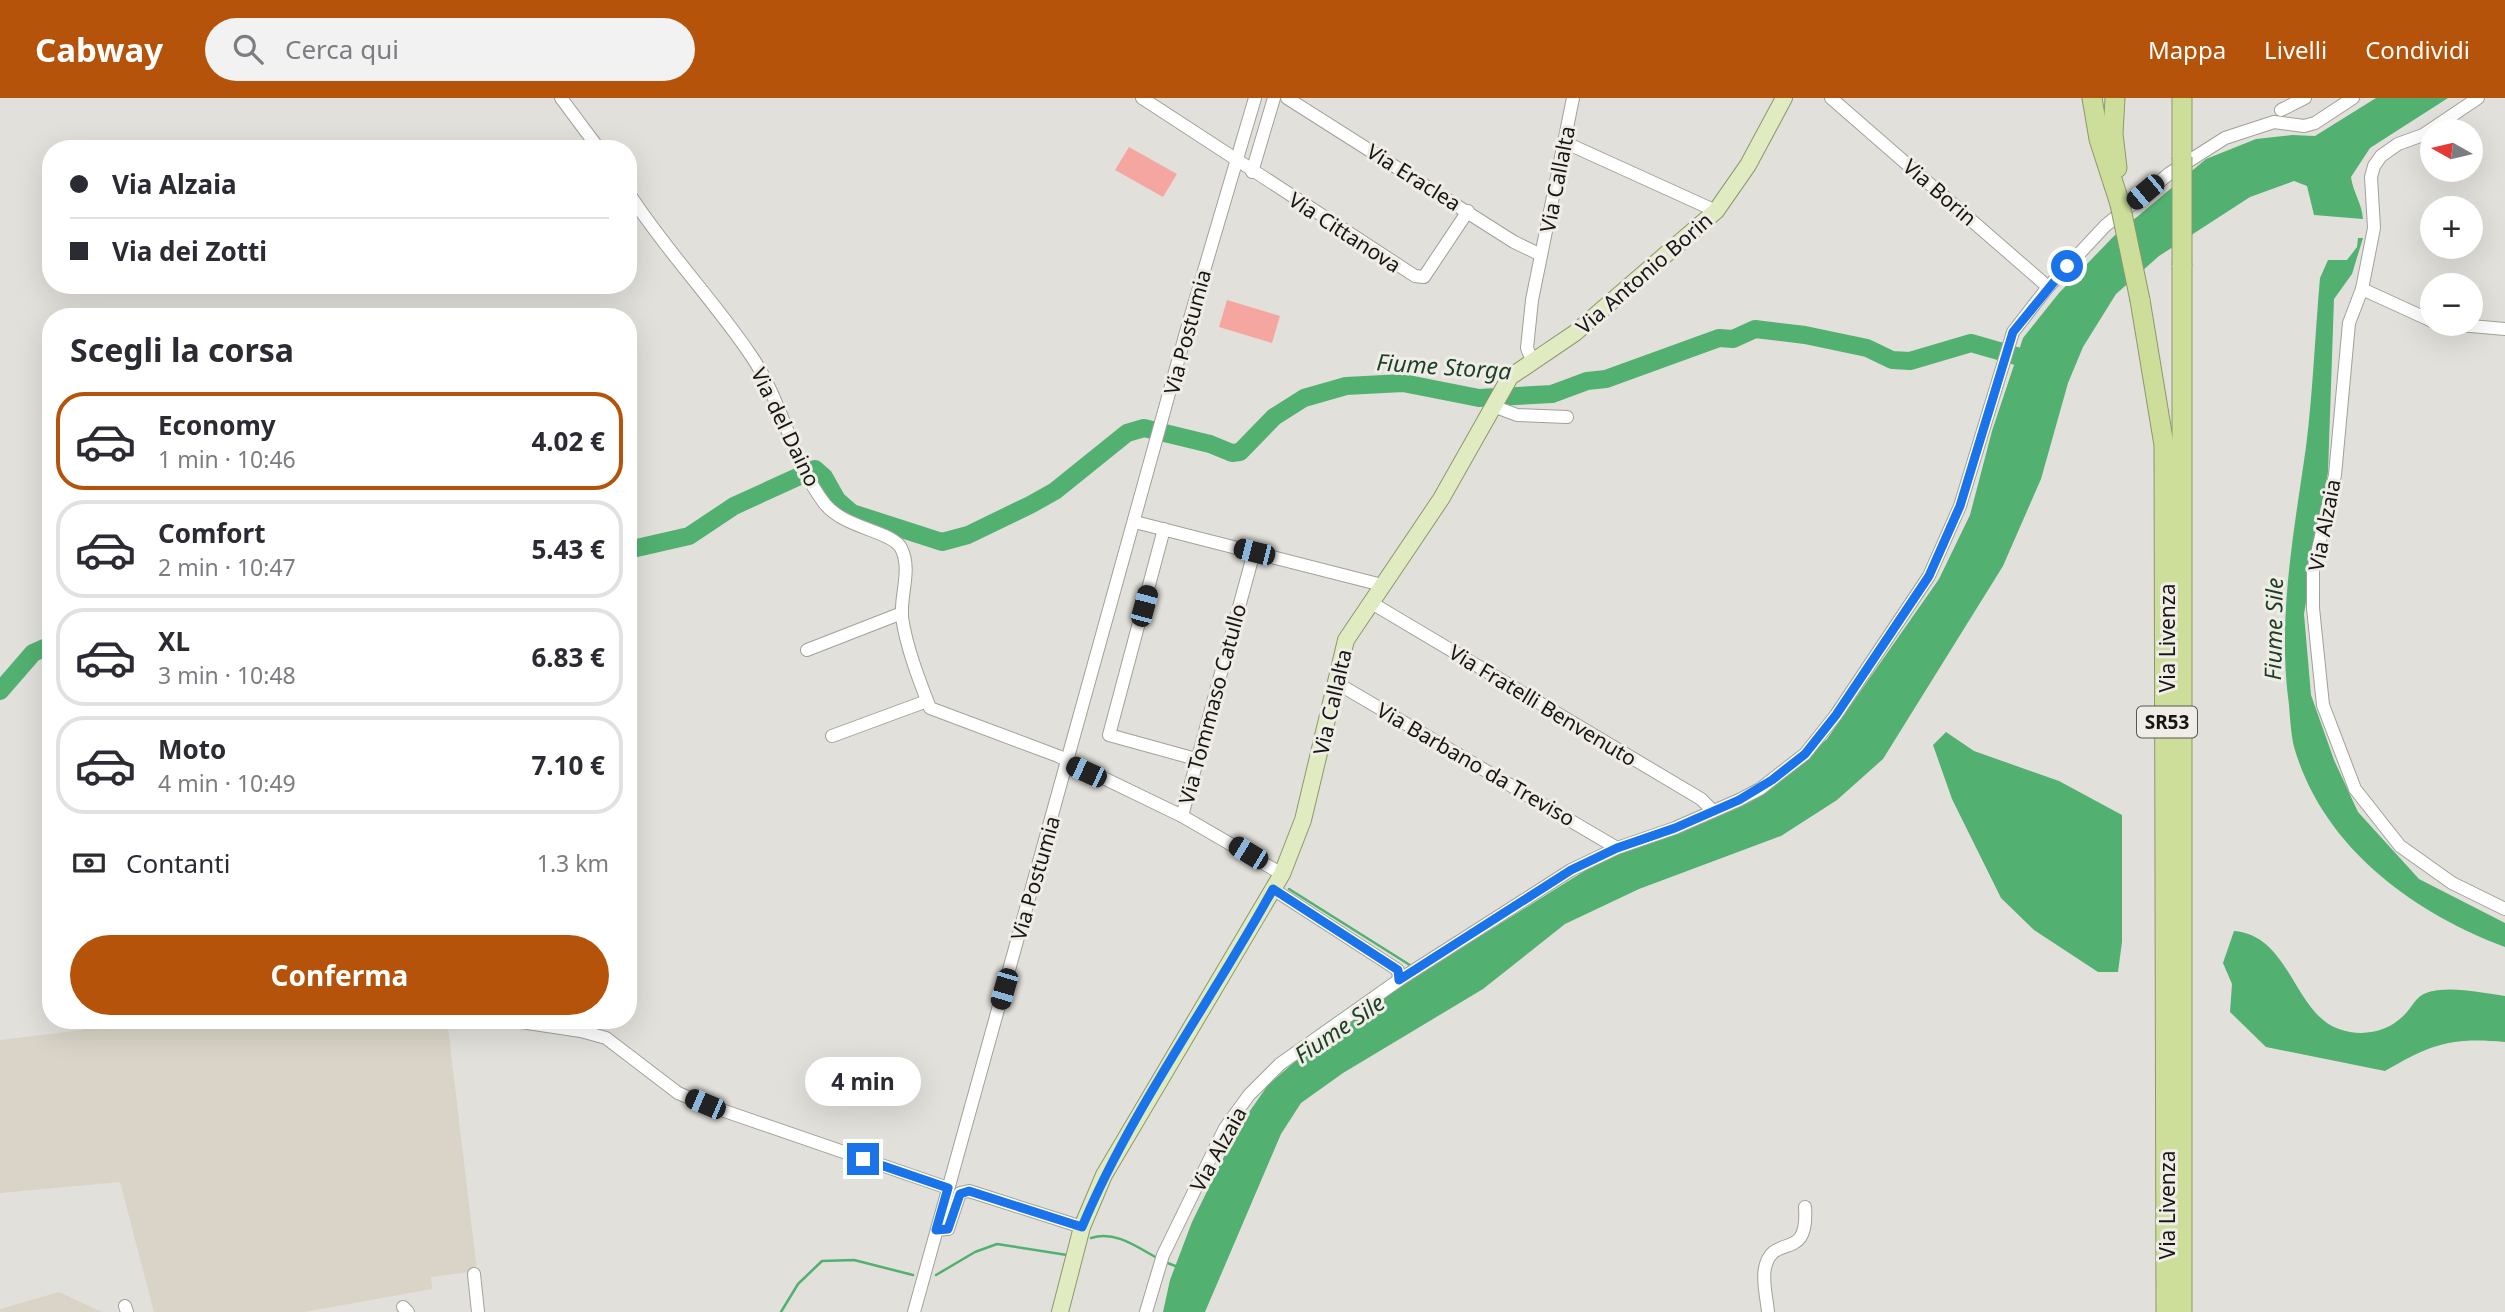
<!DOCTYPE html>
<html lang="it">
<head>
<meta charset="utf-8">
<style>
	:root { --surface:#fff; --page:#f2f2f3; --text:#2b2b33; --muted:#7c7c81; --line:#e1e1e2; --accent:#b45309 }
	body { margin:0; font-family:"Noto Sans",sans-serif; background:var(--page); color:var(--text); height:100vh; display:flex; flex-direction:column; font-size:26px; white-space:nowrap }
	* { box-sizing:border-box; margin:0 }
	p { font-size:23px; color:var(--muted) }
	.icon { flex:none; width:38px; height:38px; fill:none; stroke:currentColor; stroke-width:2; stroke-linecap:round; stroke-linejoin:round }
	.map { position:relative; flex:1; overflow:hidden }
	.sheet { position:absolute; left:42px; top:210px; width:595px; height:721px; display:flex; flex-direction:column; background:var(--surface); border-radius:28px; box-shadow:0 7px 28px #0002 }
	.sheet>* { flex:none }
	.guide { position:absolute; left:42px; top:42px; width:595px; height:154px; border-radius:28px; box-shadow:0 7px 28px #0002; display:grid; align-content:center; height:154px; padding:0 28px; background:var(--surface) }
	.needle { width:46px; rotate:278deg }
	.fabs { position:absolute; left:2420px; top:21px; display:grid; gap:14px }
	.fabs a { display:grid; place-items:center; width:63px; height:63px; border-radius:50%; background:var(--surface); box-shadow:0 7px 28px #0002; font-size:35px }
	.end { position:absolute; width:32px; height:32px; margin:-16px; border:9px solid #1a73e8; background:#fff; box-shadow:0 0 0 4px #fff }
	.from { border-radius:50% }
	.bubble { position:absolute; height:49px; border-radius:24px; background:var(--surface); box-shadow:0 7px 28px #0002; font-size:23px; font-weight:700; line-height:49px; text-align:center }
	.car { position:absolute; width:21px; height:42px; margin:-21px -10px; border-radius:9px; box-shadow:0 0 5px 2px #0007; background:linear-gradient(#222 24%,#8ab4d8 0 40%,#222 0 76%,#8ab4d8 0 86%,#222 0) }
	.guide b { display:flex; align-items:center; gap:24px; height:66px; font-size:26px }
	.guide b+b { border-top:2px solid var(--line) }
	.guide i { width:18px; height:18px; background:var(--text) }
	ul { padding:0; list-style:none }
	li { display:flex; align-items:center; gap:21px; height:98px; margin:0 14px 10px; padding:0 14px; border:4px solid var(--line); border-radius:28px }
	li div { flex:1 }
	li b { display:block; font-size:26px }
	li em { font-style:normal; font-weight:700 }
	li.on { border-color:var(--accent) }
	li>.icon { width:63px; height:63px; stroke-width:1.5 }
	h2 { padding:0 28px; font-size:32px; line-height:84px }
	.pay { display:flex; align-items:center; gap:18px; height:77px; padding:0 28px; font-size:26px }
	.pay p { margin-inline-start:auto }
	.button { display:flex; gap:14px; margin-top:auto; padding:14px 28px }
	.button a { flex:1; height:80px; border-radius:42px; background:var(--accent); color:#fff; font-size:28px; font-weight:700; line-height:80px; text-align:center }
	header { display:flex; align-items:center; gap:42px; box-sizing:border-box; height:98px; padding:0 35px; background:var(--accent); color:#fff }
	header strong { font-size:33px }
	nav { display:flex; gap:38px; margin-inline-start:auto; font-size:24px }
	.search { width:490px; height:63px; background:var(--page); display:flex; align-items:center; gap:18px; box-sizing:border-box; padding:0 24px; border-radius:38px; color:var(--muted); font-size:26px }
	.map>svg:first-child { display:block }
	.built { fill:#d9d4c7 }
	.green { fill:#f5a6a1 }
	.water { fill:#52b071 }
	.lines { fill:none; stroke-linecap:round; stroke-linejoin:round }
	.stream { stroke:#52b071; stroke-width:2.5 }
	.river { stroke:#52b071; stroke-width:18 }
	.minor-casing { stroke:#a3a09b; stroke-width:14 }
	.major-casing { stroke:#8d986b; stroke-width:18 }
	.highway-casing { stroke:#8d986b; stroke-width:21 }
	.minor { stroke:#fff; stroke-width:12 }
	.major { stroke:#e1ebc2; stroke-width:16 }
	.highway { stroke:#cdde9a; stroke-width:19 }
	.highway-bridge-casing { stroke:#8d986b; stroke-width:21; stroke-linecap:butt }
	.highway-bridge { stroke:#cdde9a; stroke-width:19 }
	.route { stroke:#1a73e8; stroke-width:9 }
	.labels { text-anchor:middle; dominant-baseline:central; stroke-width:6; stroke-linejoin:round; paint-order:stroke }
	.shield { fill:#f0ede7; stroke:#585653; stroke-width:2 }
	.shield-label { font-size:19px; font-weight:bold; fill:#171614 }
	.street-label { font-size:21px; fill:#171614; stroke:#f0ede7 }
	.water-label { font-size:23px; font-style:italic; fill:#193f25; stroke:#f0ede7 }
</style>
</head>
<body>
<header>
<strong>Cabway</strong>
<div class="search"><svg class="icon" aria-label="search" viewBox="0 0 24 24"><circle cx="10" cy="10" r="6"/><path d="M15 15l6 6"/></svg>Cerca qui</div>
<nav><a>Mappa</a><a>Livelli</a><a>Condividi</a></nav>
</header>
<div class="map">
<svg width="2505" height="1214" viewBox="0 0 2505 1214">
	<rect width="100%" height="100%" fill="#e2e0da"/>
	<g class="built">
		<polygon points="83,922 447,922 477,1173 431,1179 432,1191 304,1214 154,1214 120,1084 0,1095 0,942 83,932"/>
		<polygon points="59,1194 102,1214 0,1214 0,1211"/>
	</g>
	<g class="green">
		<polygon points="1129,49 1177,76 1163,99 1115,72"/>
		<polygon points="1227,202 1280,218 1272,245 1219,229"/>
	</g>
	<g class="water">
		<path d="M2376,0h72l-78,50 -19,29c2,16 11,26 12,42l-49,-4 -7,-29 -13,-5 -44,16 -91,59 -43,38 -33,53 -15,36 -27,96 -38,87 -120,193 -46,41 -56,36 -142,53 -74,35 -82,65 -140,84 -42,30 -20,31 -76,178h-42l7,-32 22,-58 46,-94 30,-43 46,-40 107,-72 181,-113 172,-75 53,-46 112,-160 31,-64 22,-84 31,-93 36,-45 54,-56 93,-78 50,-20 36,-4 23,1z"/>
		<path d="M2358,140h5l-11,36 -18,25 -6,173 -24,142 7,81 23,65 24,52 61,67 86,44v24c-93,-35 -182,-100 -211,-200 -3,-13 -4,-29 -5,-42 -12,-87 5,-173 17,-258 7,-56 9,-113 14,-169l8,-18h19l10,-13z"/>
		<polygon points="1946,634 1974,653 2059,683 2122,717 2122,844 2118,874 2098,874 2034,832 2001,800 1952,701 1933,647"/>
		<path d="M2234,833c56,4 60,83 105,98 25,9 52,2 68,-17 6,-7 10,-16 19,-19 22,-8 56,0 79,3v46c-55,-5 -73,2 -120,29l-119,-24 -36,-35 2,-28 -9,-21z"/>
	</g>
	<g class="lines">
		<g class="stream">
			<polyline points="1289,791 1413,869"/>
			<path d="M1091,1140c25,-8 47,10 68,21"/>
			<polyline points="1165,1164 1178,1169"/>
			<polyline points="936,1177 975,1154 997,1146 1067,1157"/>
			<polyline points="781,1214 798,1186 822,1163 854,1162 913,1177"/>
		</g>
		<g class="river">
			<polyline points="628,452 689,438 734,408 815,371 824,379 837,402 852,415 942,444 968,437 1030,407 1055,393 1127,335 1144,330 1210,346 1232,355 1240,354 1274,319 1304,300 1346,288 1403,285 1479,300 1552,296 1587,283 1606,281 1719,240 1733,241 1755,231 1805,237 1867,250 1892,262 1910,263 1971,245 2037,264"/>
			<polyline points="0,593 33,555 51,547"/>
		</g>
		<g class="minor-casing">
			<g id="minor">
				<polyline points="561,0 599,51"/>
				<polyline points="1142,0 1415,178 1424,179 1468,113"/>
				<polyline points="1287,0 1514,144 1541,157"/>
				<polyline points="1831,0 2048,189"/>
				<polyline points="2478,0 2423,37 2398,46 2381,58 2374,68 2371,79 2374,130 2362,191 2349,225 2335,377 2313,473 2313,510 2323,607 2355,691 2400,748 2452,785 2505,811"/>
				<polyline points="2281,12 2305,0"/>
				<polyline points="1564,44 1716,113"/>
				<polyline points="1252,74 1274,0"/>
				<path d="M628,94c37,58 86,108 124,165 31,46 40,104 73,147 19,24 67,27 76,44 11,21 -1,47 1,69 4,29 17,63 28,91l128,48 124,60 100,58"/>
				<polyline points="2362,191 2432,223"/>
				<polyline points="2448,226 2505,231"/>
				<polyline points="1532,263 1527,250 1532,202 1573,0"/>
				<polyline points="1493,308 1517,317 1567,319"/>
				<polyline points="1135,424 1382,487"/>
				<polyline points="1164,431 1109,637 1196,661"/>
				<polyline points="1370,504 1701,701 1713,713"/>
				<polyline points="807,552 902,515"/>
				<polyline points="1335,584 1617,750"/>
				<polyline points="832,638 927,603"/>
				<polyline points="1182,718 1254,454"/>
				<polyline points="1273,791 1398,872 1399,882"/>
				<polyline points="507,922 581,933 606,940 678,995 704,1006 948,1090"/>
				<polyline points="937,1132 948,1131 960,1095 969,1093 1082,1129"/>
				<polyline points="474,1176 478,1214"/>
				<polyline points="125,1208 127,1214"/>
				<polyline points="403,1209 408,1214"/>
				<polyline points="914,1214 1188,227 1255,0"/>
				<polyline points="1146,1214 1163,1157 1225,1030 1249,997 1280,966 1399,882 1571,772 1617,750 1675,730 1739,702 1760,691 1805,656 1836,617 1929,478 1960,408 2013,234 2048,189 2105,128 2170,75 2225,40 2274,24 2304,28 2315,25 2353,0"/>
				<path d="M1768,1214c-1,-13 -6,-31 -3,-44 8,-37 44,-4 40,-61"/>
			</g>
		</g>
		<g class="major-casing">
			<polyline id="major" points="1060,1214 1082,1129 1104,1077 1282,776 1303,722 1346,542 1441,401 1510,279 1575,235 1716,113 1748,67 1784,0"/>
		</g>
		<g class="highway-casing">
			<g id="highway">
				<polyline points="2092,0 2099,41 2120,106"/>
				<polyline points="2115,0 2113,36 2117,70"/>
				<polyline points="2182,0 2182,59"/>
				<polyline points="2182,167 2182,1214"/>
				<polyline points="2140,202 2164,347 2166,1214"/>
			</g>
		</g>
		<use href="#minor" class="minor"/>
		<use href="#major" class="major"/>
		<use href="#highway" class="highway"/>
		<g class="highway-bridge-casing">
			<g id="highway-bridge">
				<polyline points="2120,106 2140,202"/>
				<polyline points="2182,167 2182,59"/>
			</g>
		</g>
		<use href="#highway-bridge" class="highway-bridge"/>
	</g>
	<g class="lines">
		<path class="route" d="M863,1061l85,29 -12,42 12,-1 12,-35 9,-3 113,36c50,-119 129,-225 191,-338l125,81 1,10 172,-110 46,-22 58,-20 64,-28 33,-20 33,-26 31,-39 93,-139 31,-70 53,-174 54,-66"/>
	</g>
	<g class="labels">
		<rect class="shield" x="2137" y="608.5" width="60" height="31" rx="5"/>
		<g class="shield-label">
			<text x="2167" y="624">SR53</text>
		</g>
		<g class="street-label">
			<text transform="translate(1414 79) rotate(32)">Via Eraclea</text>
			<text transform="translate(1557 81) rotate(-79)">Via Callalta</text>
			<text transform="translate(1940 94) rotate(41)">Via Borin</text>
			<text transform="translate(1345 134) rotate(33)">Via Cittanova</text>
			<text transform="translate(1644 175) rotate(-41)">Via Antonio Borin</text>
			<text transform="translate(1187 234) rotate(-75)">Via Postumia</text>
			<text transform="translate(786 329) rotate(64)">Via del Daino</text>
			<text transform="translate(2324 427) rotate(-79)">Via Alzaia</text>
			<text transform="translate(2167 540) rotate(-90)">Via Livenza</text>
			<text transform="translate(1332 604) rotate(-77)">Via Callalta</text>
			<text transform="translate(1212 606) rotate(-75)">Via Tommaso Catullo</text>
			<text transform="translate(1543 607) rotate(31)">Via Fratelli Benvenuto</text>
			<text transform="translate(1476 666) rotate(30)">Via Barbano da Treviso</text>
			<text transform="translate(1035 780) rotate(-74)">Via Postumia</text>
			<text transform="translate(1218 1051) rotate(-61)">Via Alzaia</text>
			<text transform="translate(2167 1107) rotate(-90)">Via Livenza</text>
		</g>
		<g class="water-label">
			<text transform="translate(1444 268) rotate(4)">Fiume Storga</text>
			<text transform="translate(2273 531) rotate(-89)">Fiume Sile</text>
			<text transform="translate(1339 930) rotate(-34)">Fiume Sile</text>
		</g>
	</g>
</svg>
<div class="fabs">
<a><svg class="needle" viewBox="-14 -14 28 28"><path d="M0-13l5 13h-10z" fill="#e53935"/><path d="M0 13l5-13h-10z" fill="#7c7c81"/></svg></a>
<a>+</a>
<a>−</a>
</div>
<i class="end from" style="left:2067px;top:168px"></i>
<i class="end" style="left:863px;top:1061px"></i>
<div class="bubble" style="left:805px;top:959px;width:116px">4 min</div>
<i class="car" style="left:2145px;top:94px;rotate:230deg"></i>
<i class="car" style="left:1254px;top:454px;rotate:284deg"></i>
<i class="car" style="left:1144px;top:508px;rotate:15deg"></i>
<i class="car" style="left:1086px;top:674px;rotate:295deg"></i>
<i class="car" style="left:1248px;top:755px;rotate:301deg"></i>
<i class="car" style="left:1004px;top:891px;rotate:196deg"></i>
<i class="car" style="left:705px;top:1006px;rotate:293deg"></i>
<div class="guide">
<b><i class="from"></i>Via Alzaia</b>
<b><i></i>Via dei Zotti</b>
</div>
<section class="sheet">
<h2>Scegli la corsa</h2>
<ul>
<li class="on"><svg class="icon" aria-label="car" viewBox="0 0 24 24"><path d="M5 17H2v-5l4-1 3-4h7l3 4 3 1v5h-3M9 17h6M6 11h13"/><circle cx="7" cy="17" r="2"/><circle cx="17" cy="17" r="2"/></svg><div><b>Economy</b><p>1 min · 10:46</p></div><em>4.02 €</em></li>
<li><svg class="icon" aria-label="car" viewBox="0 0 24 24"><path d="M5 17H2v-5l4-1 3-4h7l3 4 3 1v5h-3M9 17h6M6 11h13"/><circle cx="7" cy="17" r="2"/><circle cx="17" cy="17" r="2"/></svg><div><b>Comfort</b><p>2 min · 10:47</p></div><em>5.43 €</em></li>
<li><svg class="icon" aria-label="car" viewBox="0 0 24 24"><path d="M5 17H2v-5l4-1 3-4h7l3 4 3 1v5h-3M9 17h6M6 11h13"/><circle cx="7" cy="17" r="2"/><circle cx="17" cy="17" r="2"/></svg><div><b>XL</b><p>3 min · 10:48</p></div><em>6.83 €</em></li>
<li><svg class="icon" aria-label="car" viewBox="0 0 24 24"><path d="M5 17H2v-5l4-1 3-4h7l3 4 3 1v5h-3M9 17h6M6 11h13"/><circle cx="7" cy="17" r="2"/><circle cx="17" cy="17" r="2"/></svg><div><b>Moto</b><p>4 min · 10:49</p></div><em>7.10 €</em></li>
</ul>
<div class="pay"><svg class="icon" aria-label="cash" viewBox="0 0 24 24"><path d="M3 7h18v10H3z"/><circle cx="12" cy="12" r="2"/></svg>Contanti<p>1.3 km</p></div>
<div class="button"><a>Conferma</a></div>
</section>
</div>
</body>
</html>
